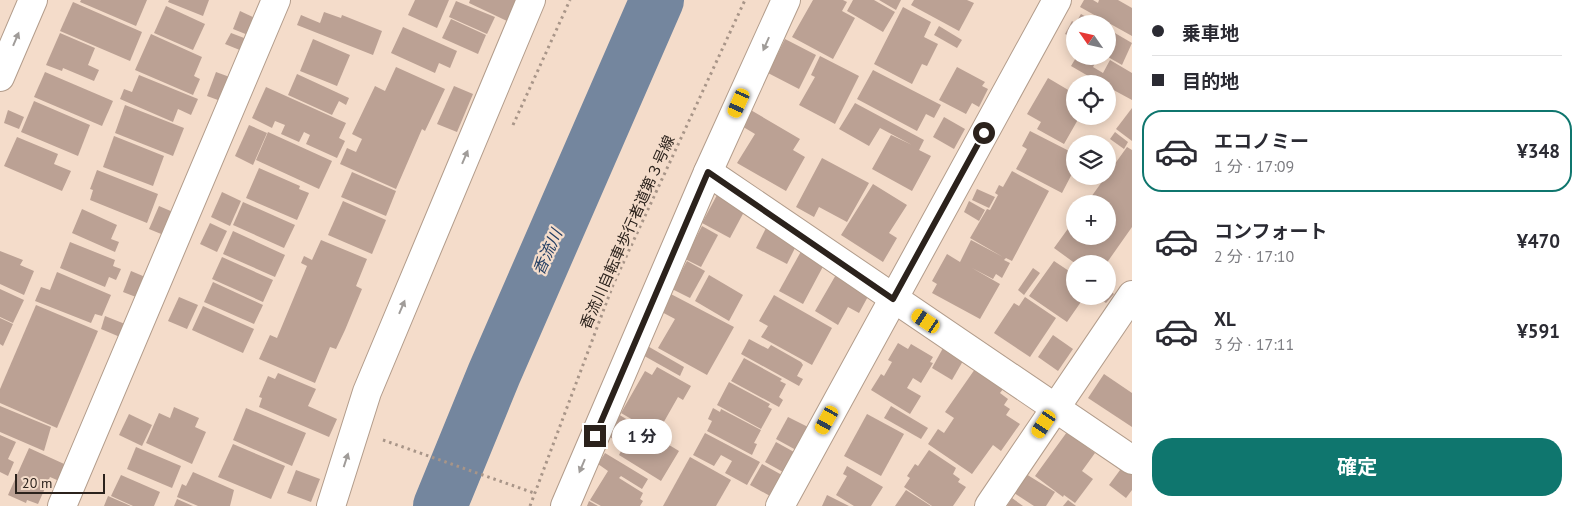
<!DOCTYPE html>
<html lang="ja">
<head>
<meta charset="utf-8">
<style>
	:root { --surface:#fff; --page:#f7f7f7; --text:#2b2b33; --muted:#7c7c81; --line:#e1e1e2; --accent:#0f766e }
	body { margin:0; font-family:"PT Sans","Noto Sans JP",sans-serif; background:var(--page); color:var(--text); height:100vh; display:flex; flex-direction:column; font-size:19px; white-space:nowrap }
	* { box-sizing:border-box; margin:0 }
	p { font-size:16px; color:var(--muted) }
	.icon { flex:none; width:28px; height:28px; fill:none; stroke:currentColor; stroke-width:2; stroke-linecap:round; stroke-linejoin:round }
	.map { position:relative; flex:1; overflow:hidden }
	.side { display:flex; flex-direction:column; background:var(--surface); width:450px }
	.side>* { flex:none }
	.banner { display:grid; align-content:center; height:110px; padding:0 20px; background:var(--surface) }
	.needle { width:32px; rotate:304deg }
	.tools { position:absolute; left:1066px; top:15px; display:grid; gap:10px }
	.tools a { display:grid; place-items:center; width:50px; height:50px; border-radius:50%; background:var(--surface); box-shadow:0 2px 12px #0003; font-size:25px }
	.scale { position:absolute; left:15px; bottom:12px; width:90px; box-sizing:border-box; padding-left:5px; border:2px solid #2b221c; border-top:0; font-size:14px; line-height:18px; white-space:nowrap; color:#2b221c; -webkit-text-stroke:4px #f4dcca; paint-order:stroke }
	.end { position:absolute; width:22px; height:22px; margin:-11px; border:6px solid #2b221c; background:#fff; box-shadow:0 0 0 2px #fff }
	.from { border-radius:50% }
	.bubble { position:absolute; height:35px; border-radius:18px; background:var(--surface); box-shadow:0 2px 12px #0003; font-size:16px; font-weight:700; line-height:35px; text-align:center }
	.car { position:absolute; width:15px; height:30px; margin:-15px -8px; border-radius:6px; box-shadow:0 0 4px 1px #0007; background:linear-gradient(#f5c518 24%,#345 0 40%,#f5c518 0 76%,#345 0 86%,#f5c518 0) }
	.banner b { display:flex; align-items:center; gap:18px; height:48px; font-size:19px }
	.banner b+b { border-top:1px solid var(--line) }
	.banner i { width:12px; height:12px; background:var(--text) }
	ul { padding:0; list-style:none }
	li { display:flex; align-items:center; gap:15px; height:82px; margin:0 10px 8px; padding:0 10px; border:2px solid transparent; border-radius:20px }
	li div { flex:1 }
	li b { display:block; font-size:19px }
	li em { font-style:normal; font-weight:700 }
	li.current { border-color:var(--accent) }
	li>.icon { width:45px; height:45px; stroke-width:1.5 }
	.primary-button { display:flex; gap:10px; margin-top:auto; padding:10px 20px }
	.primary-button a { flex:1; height:58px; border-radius:20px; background:var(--accent); color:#fff; font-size:20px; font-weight:700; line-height:58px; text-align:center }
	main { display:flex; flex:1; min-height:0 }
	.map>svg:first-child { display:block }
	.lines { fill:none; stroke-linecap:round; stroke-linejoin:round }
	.river { stroke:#74869e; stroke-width:54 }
	.building { fill:#bba194 }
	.street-casing { stroke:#b29c8b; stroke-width:30 }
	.path { stroke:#a89588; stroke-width:3; stroke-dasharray:2.5 4; stroke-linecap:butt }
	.street { stroke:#fff; stroke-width:28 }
	.oneway { fill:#a09c99 }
	.route { stroke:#2b221c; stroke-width:6 }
	.labels { text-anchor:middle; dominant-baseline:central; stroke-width:4.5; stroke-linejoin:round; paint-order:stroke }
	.street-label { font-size:15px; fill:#2b221c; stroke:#f4dcca }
	.water-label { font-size:16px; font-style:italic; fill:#243f64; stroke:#f4dcca }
</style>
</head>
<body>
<main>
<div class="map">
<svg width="1132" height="506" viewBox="0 0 1132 506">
	<rect width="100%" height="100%" fill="#f4dcca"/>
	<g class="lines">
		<polyline class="river" points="440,506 494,374 657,0"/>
	</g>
	<g class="building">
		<polygon points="81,0 147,0 136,26 80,2"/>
		<polygon points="169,0 209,0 203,16 168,2"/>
		<polygon points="415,0 449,0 437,28 408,15"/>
		<polygon points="470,0 517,0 507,21 469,3"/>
		<polygon points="813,0 843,0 847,2 842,11 855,18 833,59 792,37"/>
		<polygon points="853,0 874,0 895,12 883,32 847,11"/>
		<polygon points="879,0 901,0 896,10"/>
		<polygon points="914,0 967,0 974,3 959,31 911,5"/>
		<polygon points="1084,0 1093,0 1098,3 1099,0 1118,0 1132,8 1132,36 1080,7"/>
		<polygon points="456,1 495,17 487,34 449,17"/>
		<polygon points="73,2 142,32 130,61 60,31"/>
		<polygon points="166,6 205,24 193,50 154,33"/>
		<polygon points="903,7 931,22 924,37 938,44 927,66 922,64 912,84 874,64"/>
		<polygon points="240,11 261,21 253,37 233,29"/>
		<polygon points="324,12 341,18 342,15 382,31 373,55 297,25 301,15 320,23"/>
		<polygon points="1081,14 1098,24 1075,24"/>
		<polygon points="451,19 486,35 478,54 442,38"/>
		<polygon points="1072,21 1075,23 1075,39 1065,34"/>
		<polygon points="939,26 962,40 957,48 934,35"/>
		<polygon points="403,27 457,51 450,68 439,63 435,73 391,53"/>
		<polygon points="1108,29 1132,43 1122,65 1108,57"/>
		<polygon points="60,33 95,48 88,65 99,70 94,81 63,68 62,71 46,65"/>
		<polygon points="231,33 252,41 247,53 225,44"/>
		<polygon points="151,34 202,57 194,76 200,79 193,95 135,70"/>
		<polygon points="313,39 350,55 337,86 300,71"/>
		<polygon points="785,39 816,55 799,89 768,73"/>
		<polygon points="820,56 859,76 835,124 799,105 815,77 811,75"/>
		<polygon points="1077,56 1099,56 1093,67 1103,73 1110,60 1132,73 1132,100 1108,87 1108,84 1102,84 1071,66"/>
		<polygon points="396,67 445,89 425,131 422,129 396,189 340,164 347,148 356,152 362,139 352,134 375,86 385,91"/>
		<polygon points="957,67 985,82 982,86 988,89 979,107 972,103 966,114 939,100"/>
		<polygon points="873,70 941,105 934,118 926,114 917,131 857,99"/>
		<polygon points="45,72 113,101 102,126 34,97"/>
		<polygon points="216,72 235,79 226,103 207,96"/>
		<polygon points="297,74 349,98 346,105 339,101 332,115 288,95"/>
		<polygon points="139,75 198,99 191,115 178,109 173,122 120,99 124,89 132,92"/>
		<polygon points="1048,78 1075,94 1075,116 1080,116 1064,144 1037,129 1041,122 1027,114"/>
		<polygon points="454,86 473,94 457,132 437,124"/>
		<polygon points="266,87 346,123 339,138 345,141 337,158 306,144 310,135 304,132 299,142 281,134 285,125 275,121 272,128 252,118"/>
		<polygon points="34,101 90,125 78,156 21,132"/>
		<polygon points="855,103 924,140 919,150 931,156 912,191 872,169 891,135 912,145 880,128 869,146 839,129"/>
		<polygon points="125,105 184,128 173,156 115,133"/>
		<polygon points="1132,108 1132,141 1116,129"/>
		<polygon points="749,109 800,139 793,150 805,157 786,191 737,163 755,134 740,125"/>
		<polygon points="8,110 24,117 19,129 4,123"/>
		<polygon points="944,117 965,129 954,149 933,137"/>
		<polygon points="249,125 267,133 253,165 235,156"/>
		<polygon points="1030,131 1075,154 1075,168 1062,193 1016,169 1027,149 1022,146"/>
		<polygon points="268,132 332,161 319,189 256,160"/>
		<polygon points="1115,132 1128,142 1124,149 1110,139"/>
		<polygon points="114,136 164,156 153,186 103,167"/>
		<polygon points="17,137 58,154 54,164 71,171 62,191 4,166"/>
		<polygon points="1127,147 1132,150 1132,227 1106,264 1076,264 1054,248 1075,219 1075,236 1108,236 1108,204 1086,204"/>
		<polygon points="822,158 869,183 847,222 819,207 814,217 796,207"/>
		<polygon points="259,168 300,186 299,189 309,193 297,220 246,198"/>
		<polygon points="97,170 158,194 147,223 90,200 93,190 90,189"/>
		<polygon points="1012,171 1049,191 1012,261 1006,258 1004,260 1010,263 1002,278 996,274 993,279 972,268 1000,284 980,319 932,293 937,284 932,281 947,254 960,262 971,240 1003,257 970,238 987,209 990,210 998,195 995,193 999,185 1003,187"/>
		<polygon points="352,172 396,191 386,216 341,197"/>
		<polygon points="873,184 907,205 889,233 897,238 883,262 841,235"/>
		<polygon points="977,189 995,197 989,208 972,200"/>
		<polygon points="222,192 241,201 230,226 211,217"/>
		<polygon points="717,195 745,210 730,238 702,223"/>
		<polygon points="343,201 386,220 372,254 328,235"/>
		<polygon points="969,201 985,210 979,221 964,212"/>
		<polygon points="243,202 295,225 284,248 233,225"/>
		<polygon points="159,206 180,215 171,238 149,229"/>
		<polygon points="82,209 117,225 111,239 119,242 115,252 72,233"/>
		<polygon points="210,223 227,231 217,252 200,244"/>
		<polygon points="702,226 718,235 701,267 685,259"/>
		<polygon points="767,226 798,242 787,264 756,248"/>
		<polygon points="233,231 285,255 275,277 223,254"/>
		<polygon points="321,240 367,259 356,286 362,289 345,330 336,349 330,347 315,383 259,359 270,335 277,338 307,266 301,263 304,256 312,260"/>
		<polygon points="70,242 115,260 113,266 121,269 116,280 109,277 105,287 60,268"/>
		<polygon points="804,246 827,259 803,304 779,291"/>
		<polygon points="0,251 23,260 20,265 34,271 24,295 0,284"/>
		<polygon points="222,257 273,280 263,302 212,279"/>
		<polygon points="687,261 705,271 690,298 672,289"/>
		<polygon points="1054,261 1075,275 1075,296 1085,296 1067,322 1029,296"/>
		<polygon points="1033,268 1040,273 1024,295 1018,290"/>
		<polygon points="131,271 150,279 141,299 123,292"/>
		<polygon points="57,272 111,295 102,316 95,314 91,323 35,301 41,287 50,290"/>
		<polygon points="837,273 871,291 859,313 848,307 838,325 815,311"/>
		<polygon points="709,275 743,295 729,321 695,301"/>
		<polygon points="213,282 263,305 254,324 204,302"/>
		<polygon points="0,289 24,300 13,323 0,317"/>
		<polygon points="1108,290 1114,294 1106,303 1096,296 1108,296"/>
		<polygon points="667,292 734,327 707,375 658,348 675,319 658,310"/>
		<polygon points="774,295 832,328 812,365 761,337 768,326 759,321"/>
		<polygon points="179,297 198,305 187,329 168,321"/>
		<polygon points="1025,297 1056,318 1030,357 994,333 1014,303 1019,306"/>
		<polygon points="36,305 98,331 57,428 0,403 0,389"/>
		<polygon points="203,306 254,329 243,353 192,330"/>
		<polygon points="105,316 125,324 120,337 101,329"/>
		<polygon points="0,318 13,324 3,346 0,344"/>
		<polygon points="1053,335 1073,349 1058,371 1038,357"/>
		<polygon points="749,339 768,349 771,345 801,362 803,365 797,376 803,379 799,386 741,354"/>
		<polygon points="898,343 908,349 911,344 933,357 930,362 933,363 921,383 913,378 907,388 921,396 910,414 871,390 881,374 884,376 892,362 888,360"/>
		<polygon points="644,344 684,367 680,376 639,353"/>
		<polygon points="943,348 963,361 952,380 932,368"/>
		<polygon points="744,358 782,379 780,381 786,384 779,397 783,400 779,407 731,381"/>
		<polygon points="657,367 691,386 683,400 678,397 657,434 621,413 645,371 652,375"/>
		<polygon points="975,369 1003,389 1000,393 1008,399 1004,405 1010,409 1006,415 1020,424 1001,451 993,445 972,474 928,444 938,429 944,433 954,418 945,412"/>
		<polygon points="278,373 316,389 308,406 337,419 329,437 259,407 262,398 259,397 268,376 275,379"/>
		<polygon points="1104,374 1132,393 1132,427 1088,398"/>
		<polygon points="729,382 770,404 768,407 772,409 761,429 717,405"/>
		<polygon points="0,406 51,427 44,451 0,432"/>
		<polygon points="891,406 928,428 921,439 884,418"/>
		<polygon points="174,407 199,418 195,427 206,432 192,464 146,443 159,413 170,418"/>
		<polygon points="246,408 306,433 292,466 233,440"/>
		<polygon points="713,408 720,412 721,409 761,430 754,443 757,444 752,455 707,431 712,421 708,419"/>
		<polygon points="129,414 152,425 142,446 119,435"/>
		<polygon points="618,414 679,451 661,481 619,455 624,445 606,435"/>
		<polygon points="867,414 904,434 881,476 844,456"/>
		<polygon points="788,417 808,427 796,450 776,439"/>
		<polygon points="1067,432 1095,453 1082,471 1093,479 1075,503 1064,495 1063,497 1035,476"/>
		<polygon points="705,433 760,462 747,485 725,473 732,461 721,455 714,466 693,455"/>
		<polygon points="0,435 16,442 8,459 14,462 8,476 0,472"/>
		<polygon points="776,442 794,452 783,472 765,462"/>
		<polygon points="233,444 285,466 271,499 218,477"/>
		<polygon points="136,447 181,466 172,488 127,469"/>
		<polygon points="29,448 73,468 66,484 50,477 38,504 27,500 26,503 8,495"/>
		<polygon points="929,450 956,468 953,474 960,479 958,482 966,487 953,506 932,506 904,487 910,478 907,476 915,464 918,466"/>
		<polygon points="605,453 648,479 642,489 621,476 619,478 643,493 640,499 643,501 640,506 601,506 590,500 608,471 598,464"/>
		<polygon points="690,457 731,480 716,506 663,506"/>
		<polygon points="762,464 782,475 770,496 750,485"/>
		<polygon points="847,466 883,487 871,506 854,506 836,495 847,476 843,474"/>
		<polygon points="1123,466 1132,473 1132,490 1126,498 1109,485"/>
		<polygon points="296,470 320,479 311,502 287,493"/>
		<polygon points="193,472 234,490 230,506 198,506 177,497 182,484 186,486"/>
		<polygon points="1026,474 1055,492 1046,506 1034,506 1014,493"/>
		<polygon points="121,475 160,492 154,506 133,506 111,496"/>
		<polygon points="906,490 931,506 895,506"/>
		<polygon points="827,495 849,506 822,506"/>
		<polygon points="108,496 131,506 104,506"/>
		<polygon points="1012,498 1023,506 1007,506"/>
		<polygon points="177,499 193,506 174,506"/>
		<polygon points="1068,500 1076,506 1063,506"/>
		<polygon points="589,501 598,506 587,506"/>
	</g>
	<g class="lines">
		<g class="street-casing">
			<g id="street">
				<polyline points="0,77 33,0"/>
				<polyline points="708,172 1132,460"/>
				<polyline points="62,506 276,0"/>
				<polyline points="331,506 367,392 531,0"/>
				<polyline points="565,506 708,172 786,0"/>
				<polyline points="780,506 1057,0"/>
				<polyline points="989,506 1132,295"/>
			</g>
		</g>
		<g class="path">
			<polyline points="513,125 570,0"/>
			<polyline points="383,440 534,493"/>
			<polyline points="530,506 613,285 745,0"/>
		</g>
		<use href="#street" class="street"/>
	</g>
	<defs><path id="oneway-solid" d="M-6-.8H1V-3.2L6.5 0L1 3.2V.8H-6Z" transform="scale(1.25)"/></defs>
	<g class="oneway">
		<use href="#oneway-solid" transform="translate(16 39) rotate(-67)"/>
		<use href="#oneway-solid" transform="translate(766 44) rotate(114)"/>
		<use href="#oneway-solid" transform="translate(465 157) rotate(-67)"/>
		<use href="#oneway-solid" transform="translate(402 307) rotate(-67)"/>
		<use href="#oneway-solid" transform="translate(346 460) rotate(-72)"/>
		<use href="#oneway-solid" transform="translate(582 466) rotate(113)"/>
	</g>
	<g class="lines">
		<polyline class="route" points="595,436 708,172 893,299 984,133"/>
	</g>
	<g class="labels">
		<g class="street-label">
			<text transform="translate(627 232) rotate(-66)">香流川自転車歩行者道第３号線</text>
		</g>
		<g class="water-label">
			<text transform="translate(547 252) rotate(-66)">香流川</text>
		</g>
	</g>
</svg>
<div class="tools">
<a><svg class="needle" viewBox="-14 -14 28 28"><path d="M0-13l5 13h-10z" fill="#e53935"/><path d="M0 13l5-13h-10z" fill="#7c7c81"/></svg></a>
<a><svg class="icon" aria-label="locate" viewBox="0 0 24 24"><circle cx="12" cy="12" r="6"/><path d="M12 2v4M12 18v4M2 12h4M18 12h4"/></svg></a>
<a><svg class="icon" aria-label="layers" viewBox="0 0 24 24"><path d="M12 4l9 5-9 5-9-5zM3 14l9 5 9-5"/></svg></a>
<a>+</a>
<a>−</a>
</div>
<div class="scale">20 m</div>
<i class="end from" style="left:984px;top:133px"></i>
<i class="end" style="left:595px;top:436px"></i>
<div class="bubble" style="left:612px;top:419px;width:60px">1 分</div>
<i class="car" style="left:739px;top:103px;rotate:204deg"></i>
<i class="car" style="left:926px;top:321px;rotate:304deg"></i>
<i class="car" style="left:827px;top:420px;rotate:209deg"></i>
<i class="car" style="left:1044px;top:424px;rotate:214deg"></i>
</div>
<section class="side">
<div class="banner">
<b><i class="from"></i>乗車地</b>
<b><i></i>目的地</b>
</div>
<ul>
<li class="current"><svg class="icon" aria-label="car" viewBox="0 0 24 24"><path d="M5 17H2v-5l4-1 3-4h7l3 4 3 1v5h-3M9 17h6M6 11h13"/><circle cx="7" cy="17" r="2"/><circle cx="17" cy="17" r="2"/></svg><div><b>エコノミー</b><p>1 分 · 17:09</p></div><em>¥348</em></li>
<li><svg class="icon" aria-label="car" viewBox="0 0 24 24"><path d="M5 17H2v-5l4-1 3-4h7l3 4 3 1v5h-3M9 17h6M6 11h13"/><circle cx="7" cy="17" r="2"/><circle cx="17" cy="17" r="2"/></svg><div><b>コンフォート</b><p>2 分 · 17:10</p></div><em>¥470</em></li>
<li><svg class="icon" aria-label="car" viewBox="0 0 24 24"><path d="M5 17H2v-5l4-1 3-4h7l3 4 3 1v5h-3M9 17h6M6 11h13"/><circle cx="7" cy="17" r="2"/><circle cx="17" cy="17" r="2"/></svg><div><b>XL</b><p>3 分 · 17:11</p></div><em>¥591</em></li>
</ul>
<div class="primary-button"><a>確定</a></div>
</section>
</main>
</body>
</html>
